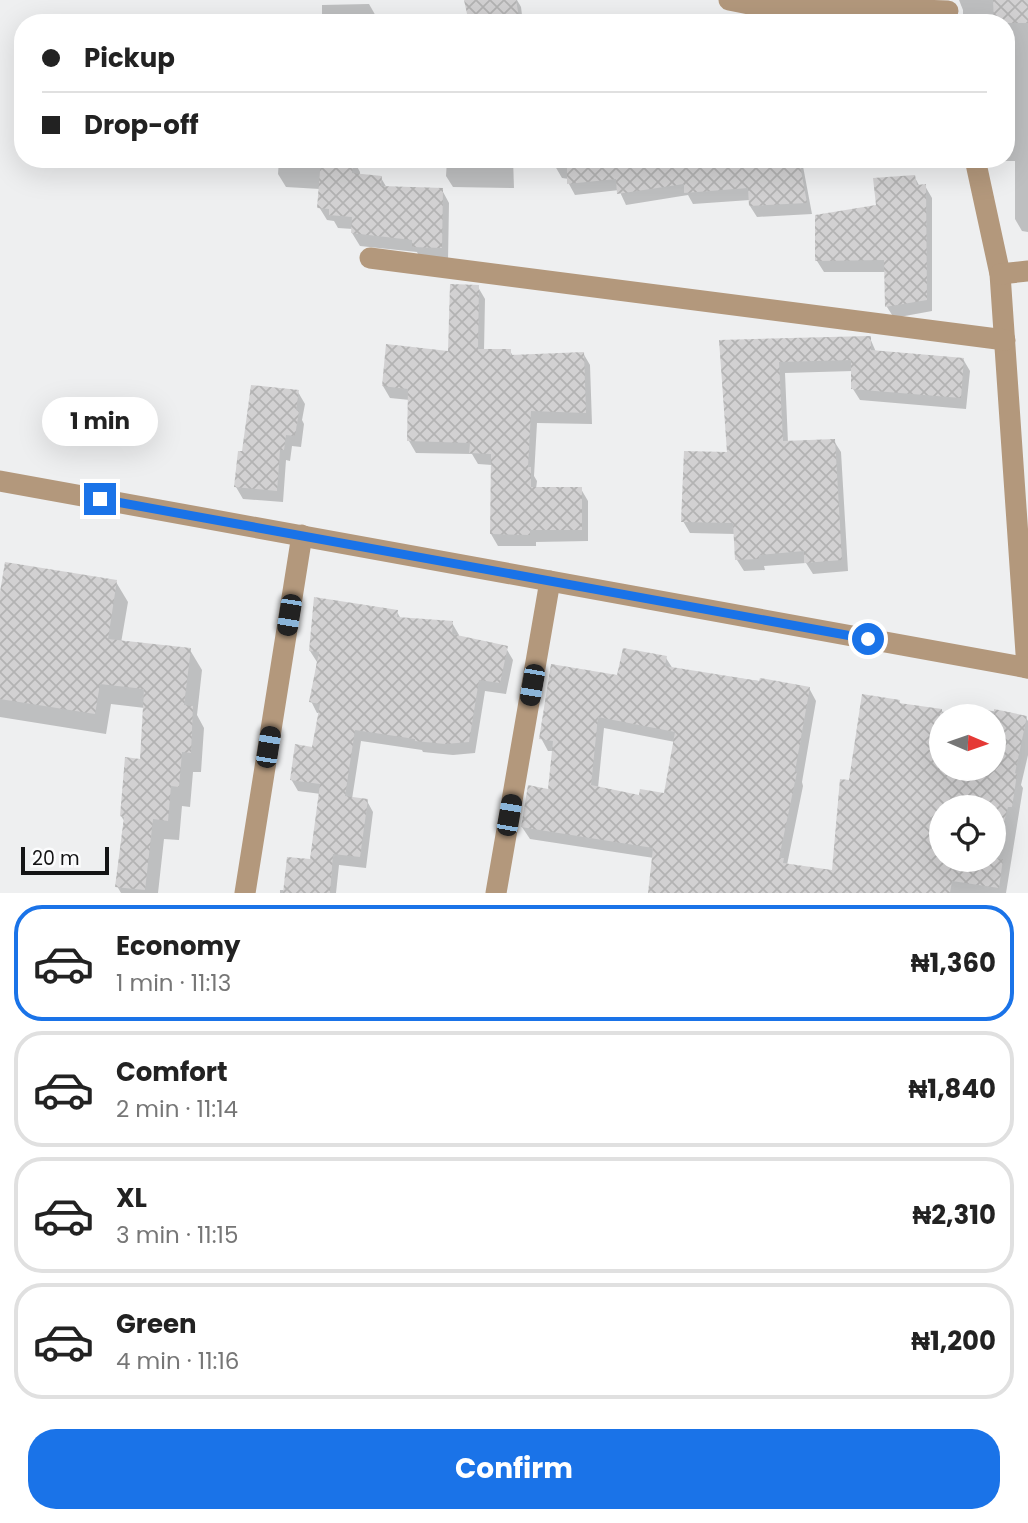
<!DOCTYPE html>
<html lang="en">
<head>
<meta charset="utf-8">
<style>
	:root { --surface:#fff; --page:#f6f6f6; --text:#222; --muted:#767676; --line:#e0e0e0; --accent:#1a73e8 }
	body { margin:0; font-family:Poppins,sans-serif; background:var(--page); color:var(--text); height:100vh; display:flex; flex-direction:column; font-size:26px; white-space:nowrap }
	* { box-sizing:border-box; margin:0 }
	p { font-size:23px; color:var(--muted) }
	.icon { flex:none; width:38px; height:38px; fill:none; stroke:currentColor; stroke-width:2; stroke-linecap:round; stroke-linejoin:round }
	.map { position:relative; height:893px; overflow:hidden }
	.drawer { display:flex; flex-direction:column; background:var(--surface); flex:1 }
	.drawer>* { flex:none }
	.banner { position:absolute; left:14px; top:14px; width:1001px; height:154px; border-radius:28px; box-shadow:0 7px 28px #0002; display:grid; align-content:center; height:154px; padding:0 28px; background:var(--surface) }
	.needle { width:46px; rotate:92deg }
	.fabs { position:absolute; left:929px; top:704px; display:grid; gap:14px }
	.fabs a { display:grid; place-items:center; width:77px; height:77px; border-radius:50%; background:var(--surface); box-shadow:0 7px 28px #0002; font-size:35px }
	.scale { position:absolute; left:21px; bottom:18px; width:88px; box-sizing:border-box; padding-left:7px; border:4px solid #141415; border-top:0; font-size:19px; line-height:24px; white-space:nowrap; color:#141415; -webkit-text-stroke:5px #fbfcfd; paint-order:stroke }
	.end { position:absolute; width:32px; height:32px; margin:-16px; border:9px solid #1a73e8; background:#fff; box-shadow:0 0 0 4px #fff }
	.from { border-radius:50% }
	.bubble { position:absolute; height:49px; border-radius:24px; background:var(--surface); box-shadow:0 7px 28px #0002; font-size:23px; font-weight:700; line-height:49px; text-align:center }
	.car { position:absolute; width:21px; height:42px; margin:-21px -10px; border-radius:9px; box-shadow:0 0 5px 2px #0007; background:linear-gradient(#222 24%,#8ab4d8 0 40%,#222 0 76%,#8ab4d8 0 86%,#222 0) }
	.banner b { display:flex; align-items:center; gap:24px; height:66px; font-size:26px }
	.banner b+b { border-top:2px solid var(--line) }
	.banner i { width:18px; height:18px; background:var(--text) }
	ul { padding:12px 0 0; list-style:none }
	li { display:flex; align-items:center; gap:21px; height:116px; margin:0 14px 10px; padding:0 14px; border:4px solid var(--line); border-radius:28px }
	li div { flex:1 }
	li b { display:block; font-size:26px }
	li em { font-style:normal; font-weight:700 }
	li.current { border-color:var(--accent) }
	li>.icon { width:63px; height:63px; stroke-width:1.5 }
	.cta { display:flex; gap:14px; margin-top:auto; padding:14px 28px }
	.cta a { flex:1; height:80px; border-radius:28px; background:var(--accent); color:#fff; font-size:28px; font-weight:700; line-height:80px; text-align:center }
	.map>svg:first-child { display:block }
	.shadow { fill:#0003; fill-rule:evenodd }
	.building { fill:url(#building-cross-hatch); fill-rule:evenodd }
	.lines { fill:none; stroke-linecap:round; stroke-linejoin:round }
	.street { stroke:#b3987c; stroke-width:21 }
	.route { stroke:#1a73e8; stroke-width:9 }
</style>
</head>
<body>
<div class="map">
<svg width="1028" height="893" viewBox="0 0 1028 893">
	<defs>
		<pattern id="building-cross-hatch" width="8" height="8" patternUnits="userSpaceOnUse" patternTransform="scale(1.75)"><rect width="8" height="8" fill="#d2d1d2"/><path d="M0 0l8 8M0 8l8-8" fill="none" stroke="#b3b3b3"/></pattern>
	</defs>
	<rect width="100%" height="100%" fill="#eeeff0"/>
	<g class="shadow">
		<polygon points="483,0 517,0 521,7 523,23 471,23"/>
		<polygon points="959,0 1028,0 1028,232 1022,231 1015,219 1015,161 999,161 998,159 1006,159 1006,80 1009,38 1006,38 1006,23 970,23 1003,18 1002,14 966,20 966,23 963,23 963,10"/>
		<polygon points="369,4 377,18 377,23 322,23 322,5"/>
		<polygon points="279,159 353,159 360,172 360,175 381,178 387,188 442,190 449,203 448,261 421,260 417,252 360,246 352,233 353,229 338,228 334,221 327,220 319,207 320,189 286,187 278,174"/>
		<polygon points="447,159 513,159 514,188 453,187 446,176"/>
		<polygon points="555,159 863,159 863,166 802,161 812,214 757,217 750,206 750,200 693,204 688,195 626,205 619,190 575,195 569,184 569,179 562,178 555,166"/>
		<polygon points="914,176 920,187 925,186 932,198 932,311 894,318 887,307 886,272 824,272 817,261 878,206"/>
		<polygon points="478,287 485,299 484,351 510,351 513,356 583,353 590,365 592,424 537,423 534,476 537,481 536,489 581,489 588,501 588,541 536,542 536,546 498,546 491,534 492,465 478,464 472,454 416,453 409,441 410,400 390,398 383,386 450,353"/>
		<polygon points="870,338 876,352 963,359 970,371 966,409 860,400 853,389 853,371 785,373 788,443 834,441 841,452 848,571 813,574 806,563 764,566 765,570 744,571 737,560 735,534 690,533 683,521 729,454 721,342"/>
		<polygon points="298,392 305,404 302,420 304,424 301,447 292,446 290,461 286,460 283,502 243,499 236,487 243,453"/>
		<polygon points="116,582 128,602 121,643 190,650 202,670 197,715 204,728 201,772 193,772 190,807 182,806 179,840 164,839 158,893 121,893 117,886 125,822 121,816 142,761 145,708 111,704 106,734 0,717 0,603"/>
		<polygon points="397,612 401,619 452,623 459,635 458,638 506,648 513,660 506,694 485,691 475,753 453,755 423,752 422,750 361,741 352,799 367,801 373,812 366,868 339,865 336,893 280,893 280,890 285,890 312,861 321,794 298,791 291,779 314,749 320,713 317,713 311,701 317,662 310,651"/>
		<path d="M666,658l7,11 136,19 7,13 -14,81 1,4 -16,79 46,7 18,-90 48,-81 2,4 69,11h-28v52h52v-52h-8l1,-6 39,8 2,3v34l-7,30 2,3 -17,105h-356l4,-35 -124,-19 -8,-12 28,-36 4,-40h-6l-7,-13 78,-61zM604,728l71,14 -9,53 -26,2 -42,-9zM942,807h52v52h-52z"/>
	</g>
	<g class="building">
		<polygon points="464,0 516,0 520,23 469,23"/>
		<polygon points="993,0 1028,0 1028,23 994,23"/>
		<polygon points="321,159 354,159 352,173 382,176 381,186 443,188 442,248 412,247 412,240 351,233 352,217 329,215 329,209 317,208"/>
		<polygon points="567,159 799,159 807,203 749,206 748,188 684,193 684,184 617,194 616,179 567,184"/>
		<polygon points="915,175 917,185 926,184 927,300 885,307 884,260 815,261 815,215 876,205 873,178"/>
		<polygon points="450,284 479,285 478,349 511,349 511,355 584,352 586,413 531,411 528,467 531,467 531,487 582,487 582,530 530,530 530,535 490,534 491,454 469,453 470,443 407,441 408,389 382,386 386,344 448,351"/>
		<polygon points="869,336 871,336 871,350 964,358 961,398 851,389 851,360 779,362 783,441 835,439 842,560 804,563 804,551 759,555 759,559 735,560 733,523 681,522 684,451 727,452 719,340"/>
		<polygon points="251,385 299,390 296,410 299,411 295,436 286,435 284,450 280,450 277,491 234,487 238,451 242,451"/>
		<polygon points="5,562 117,580 108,639 191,648 184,705 193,706 191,753 182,752 179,787 171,786 168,821 153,819 145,890 115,887 124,817 120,816 125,757 140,759 144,689 100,684 95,714 0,699 0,592"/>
		<polygon points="314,597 398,610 397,617 453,621 452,634 508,646 500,683 479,680 469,742 445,744 415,741 415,739 355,730 345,796 368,799 360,857 333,854 330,893 283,893 287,857 310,859 320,784 290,780 295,744 312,747 320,704 309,702 319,652 309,651"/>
		<path d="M623,648l44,8 -2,10 94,15 1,-3 50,9 -15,84 2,1 -18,86h5l-1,5 49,7 8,-91 9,1 13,-86 38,6 -1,3 43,6v59h52v-59l33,7 -12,57 2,1 -5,33h-4l-4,15 -10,-1v-14h-52v52h61l-4,29 -47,-7 -2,12h-302l5,-45 -132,-21 7,-42 20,4 5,-48 -14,-2 12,-75 66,11zM598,717l77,15 -11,61 -24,-4 -1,6 -48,-10z"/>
	</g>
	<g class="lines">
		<g class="street">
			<polyline points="729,0 749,4 948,11"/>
			<polyline points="975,159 1000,274 1027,668"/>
			<polyline points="370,258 1005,340"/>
			<polyline points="1000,274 1028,271"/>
			<polyline points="0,481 1028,668"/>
			<polyline points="245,893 302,535"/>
			<polyline points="496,893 550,581"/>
		</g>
	</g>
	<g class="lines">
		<polyline class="route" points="100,499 868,639"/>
	</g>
</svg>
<div class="fabs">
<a><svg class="needle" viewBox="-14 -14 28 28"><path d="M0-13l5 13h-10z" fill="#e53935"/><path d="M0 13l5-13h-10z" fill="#767676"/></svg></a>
<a><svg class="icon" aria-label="locate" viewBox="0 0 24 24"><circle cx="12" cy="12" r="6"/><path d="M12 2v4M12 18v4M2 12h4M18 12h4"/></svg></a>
</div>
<div class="scale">20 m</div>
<i class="end from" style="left:868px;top:639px"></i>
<i class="end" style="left:100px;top:499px"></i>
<div class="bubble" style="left:42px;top:397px;width:116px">1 min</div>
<i class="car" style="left:289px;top:615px;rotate:189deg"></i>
<i class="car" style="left:532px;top:685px;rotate:190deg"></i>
<i class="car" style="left:268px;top:747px;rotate:9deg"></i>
<i class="car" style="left:509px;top:815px;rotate:10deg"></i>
<div class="banner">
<b><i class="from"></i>Pickup</b>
<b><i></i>Drop-off</b>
</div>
</div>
<section class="drawer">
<ul>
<li class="current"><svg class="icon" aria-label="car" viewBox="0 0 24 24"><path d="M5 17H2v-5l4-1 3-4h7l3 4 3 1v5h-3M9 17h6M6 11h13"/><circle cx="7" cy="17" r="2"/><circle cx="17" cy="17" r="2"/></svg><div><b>Economy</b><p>1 min · 11:13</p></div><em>₦1,360</em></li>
<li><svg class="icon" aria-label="car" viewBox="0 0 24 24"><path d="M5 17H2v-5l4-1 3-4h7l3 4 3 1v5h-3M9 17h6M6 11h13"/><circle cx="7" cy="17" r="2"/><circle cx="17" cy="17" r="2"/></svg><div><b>Comfort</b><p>2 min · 11:14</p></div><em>₦1,840</em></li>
<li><svg class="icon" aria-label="car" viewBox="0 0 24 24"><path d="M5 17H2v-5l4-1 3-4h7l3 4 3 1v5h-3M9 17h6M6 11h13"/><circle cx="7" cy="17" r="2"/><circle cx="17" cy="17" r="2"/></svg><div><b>XL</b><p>3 min · 11:15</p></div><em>₦2,310</em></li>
<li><svg class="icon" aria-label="car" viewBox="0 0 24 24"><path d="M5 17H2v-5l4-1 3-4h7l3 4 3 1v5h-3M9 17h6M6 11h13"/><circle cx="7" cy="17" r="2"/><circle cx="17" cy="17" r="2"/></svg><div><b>Green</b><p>4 min · 11:16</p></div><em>₦1,200</em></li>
</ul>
<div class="cta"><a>Confirm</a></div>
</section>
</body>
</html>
